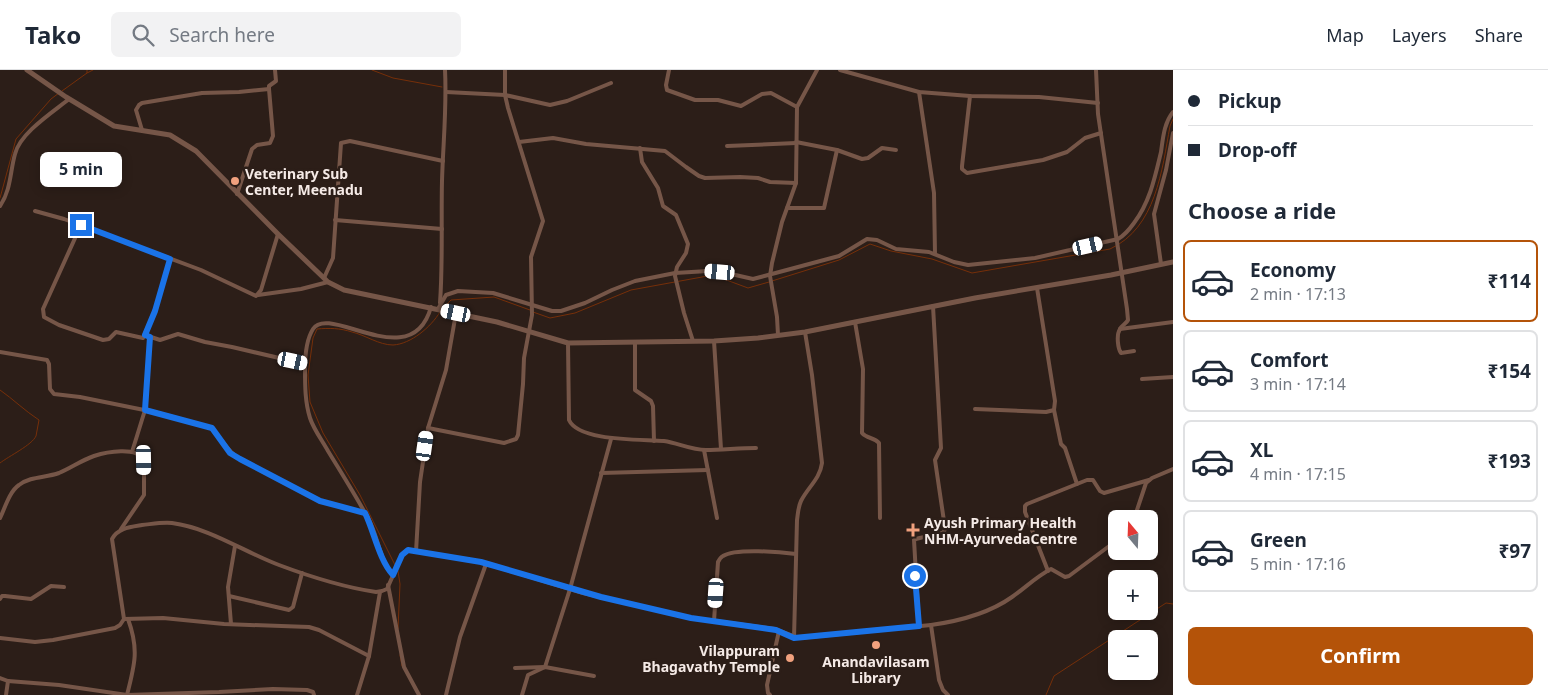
<!DOCTYPE html>
<html lang="en">
<head>
<meta charset="utf-8">
<style>
	:root { --surface:#fff; --page:#f2f2f3; --text:#1f2937; --muted:#747a83; --line:#e0e1e3; --accent:#b45309 }
	body { margin:0; font-family:"Noto Sans",sans-serif; background:var(--page); color:var(--text); height:100vh; display:flex; flex-direction:column; font-size:19px; white-space:nowrap }
	* { box-sizing:border-box; margin:0 }
	p { font-size:16px; color:var(--muted) }
	.icon { flex:none; width:28px; height:28px; fill:none; stroke:currentColor; stroke-width:2; stroke-linecap:round; stroke-linejoin:round }
	.map { position:relative; flex:1; overflow:hidden }
	.panel { display:flex; flex-direction:column; background:var(--surface); width:375px }
	.panel>* { flex:none }
	.banner { display:grid; align-content:center; height:110px; padding:0 15px; background:var(--surface) }
	.needle { width:32px; rotate:341deg }
	.controls { position:absolute; left:1108px; top:440px; display:grid; gap:10px }
	.controls a { display:grid; place-items:center; width:50px; height:50px; border-radius:8px; background:var(--surface); box-shadow:0 2px 12px #0003; font-size:25px }
	.end { position:absolute; width:22px; height:22px; margin:-11px; border:6px solid #1a73e8; background:#fff; box-shadow:0 0 0 2px #fff }
	.from { border-radius:50% }
	.bubble { position:absolute; height:35px; border-radius:8px; background:var(--surface); box-shadow:0 2px 12px #0003; font-size:16px; font-weight:700; line-height:35px; text-align:center }
	.car { position:absolute; width:15px; height:30px; margin:-15px -8px; border-radius:6px; box-shadow:0 0 4px 1px #0007; background:linear-gradient(#fff 24%,#345 0 40%,#fff 0 76%,#345 0 86%,#fff 0) }
	.banner b { display:flex; align-items:center; gap:18px; height:48px; font-size:19px }
	.banner b+b { border-top:1px solid var(--line) }
	.banner i { width:12px; height:12px; background:var(--text) }
	ul { padding:0; list-style:none }
	li { display:flex; align-items:center; gap:15px; height:82px; margin:0 10px 8px; padding:0 5px; border:2px solid var(--line); border-radius:8px }
	li div { flex:1 }
	li b { display:block; font-size:19px }
	li em { font-style:normal; font-weight:700 }
	li.selected { border-color:var(--accent) }
	li>.icon { width:45px; height:45px; stroke-width:1.5 }
	h2 { padding:0 15px; font-size:22px; line-height:60px }
	.action { display:flex; gap:10px; margin-top:auto; padding:10px 15px }
	.action a { flex:1; height:58px; border-radius:8px; background:var(--accent); color:#fff; font-size:20px; font-weight:700; line-height:58px; text-align:center }
	header { display:flex; align-items:center; gap:30px; box-sizing:border-box; height:70px; padding:0 25px; background:var(--surface); border-bottom:1px solid var(--line) }
	header strong { font-size:24px }
	nav { display:flex; gap:28px; margin-inline-start:auto; font-size:18px }
	.search { width:350px; height:45px; background:var(--page); display:flex; align-items:center; gap:12px; box-sizing:border-box; padding:0 18px; border-radius:8px; color:var(--muted); font-size:19px }
	main { display:flex; flex:1; min-height:0 }
	.map>svg:first-child { display:block }
	.lines { fill:none; stroke-linecap:round; stroke-linejoin:round }
	.stream { stroke:#762f09; stroke-width:1 }
	.minor { stroke:#765648; stroke-width:4 }
	.tertiary { stroke:#765648; stroke-width:5 }
	.route { stroke:#1a73e8; stroke-width:6 }
	.poi-dot { fill:#f1a17e; stroke:#2c1e18; stroke-width:2 }
	.labels { text-anchor:middle; dominant-baseline:central; stroke-width:5; stroke-linejoin:round; paint-order:stroke }
	.poi-label { font-size:14px; font-weight:bold; fill:#f5eae6; stroke:#2c1e18; text-anchor:start }
</style>
</head>
<body>
<header>
<strong>Tako</strong>
<div class="search"><svg class="icon" aria-label="search" viewBox="0 0 24 24"><circle cx="10" cy="10" r="6"/><path d="M15 15l6 6"/></svg>Search here</div>
<nav><a>Map</a><a>Layers</a><a>Share</a></nav>
</header>
<main>
<div class="map">
<svg width="1173" height="625" viewBox="0 0 1173 625">
	<rect width="100%" height="100%" fill="#2c1e18"/>
	<g class="lines">
		<g class="stream">
			<polyline points="372,0 393,8 442,17"/>
			<polyline points="87,3 93,0"/>
			<polyline points="62,21 87,3 87,0"/>
			<polyline points="0,128 16,69 51,29 59,23"/>
			<path d="M772,211l67,-21 31,-16 21,7 41,8 40,14 138,-24c46,-21 52,-79 60,-123l3,-7"/>
			<polyline points="442,239 451,230 494,227 530,240"/>
			<polyline points="533,242 550,248 575,243 631,220 713,205 748,218 769,212"/>
			<path d="M0,320c13,9 25,21 39,30 -1,5 -2,11 -3,16 -4,9 -27,20 -36,27"/>
			<path d="M396,497l-36,-72 -37,-62 -13,-31 -2,-27 5,-37 4,-9c12,-1 23,-1 35,3 13,3 27,13 41,13 18,-1 38,-18 47,-33"/>
			<polyline points="398,501 400,514 398,559"/>
			<polyline points="400,585 402,596"/>
			<polyline points="1046,625 1054,606 1166,533 1173,534"/>
		</g>
		<g class="minor">
			<polyline points="669,0 666,15 667,20 695,30 718,30 741,36 762,24 771,23 797,37"/>
			<polyline points="840,0 919,22 970,26 1039,27 1098,33"/>
			<path d="M1096,0l2,44 29,195 1,11c-2,4 -6,5 -8,9 -4,6 -2,20 1,24l13,-2"/>
			<polyline points="446,22 505,25 550,35 567,31 611,13"/>
			<polyline points="919,22 934,123 935,184"/>
			<polyline points="970,26 962,96 962,99 967,103 1043,90 1067,82 1085,68 1101,63"/>
			<polyline points="142,60 136,40 139,35 142,33 202,23 239,22 269,19"/>
			<polyline points="519,72 553,68 586,74 665,81 686,97 699,106 705,108 740,107 758,108 770,112 796,113"/>
			<polyline points="796,72 837,80 862,89 868,88 882,78 896,80"/>
			<polyline points="727,76 796,73"/>
			<polyline points="640,78 642,92 658,118 663,136 676,145 688,174 686,183 677,197 675,206 684,243 693,271"/>
			<polyline points="237,124 252,79 257,75 270,73 273,66 269,19 269,16 276,11 275,0"/>
			<path d="M0,136c11,-16 10,-34 15,-52 5,-21 38,-42 54,-55"/>
			<polyline points="787,138 824,138 837,80"/>
			<polyline points="35,141 64,149 201,200 256,226 261,220 278,164"/>
			<polyline points="335,150 442,159"/>
			<polyline points="81,155 43,239 44,247 59,255 103,270 109,269 116,262 143,268 155,241 170,189"/>
			<polyline points="1161,194 1154,144 1166,100 1173,63"/>
			<polyline points="324,208 333,188 341,73 350,71 443,91"/>
			<polyline points="258,225 301,219 328,212"/>
			<path d="M440,233c3,-41 1,-82 2,-122 1,-37 5,-74 3,-111"/>
			<path d="M438,239l8,-14 12,-4 35,2 59,18h9l24,-8 27,-13 23,-9 40,-8 33,-2 23,3 22,5 86,-23 28,-17 10,1 19,9 33,3 25,10 14,3 67,-7 83,-19c7,-4 11,-9 16,-16 16,-21 21,-46 27,-71 2,-14 3,-29 12,-40"/>
			<path d="M855,252l8,47 -1,64c5,6 12,4 17,10l1,75"/>
			<polyline points="1120,259 1173,252"/>
			<polyline points="145,265 160,270 178,264 205,272 232,277 305,294"/>
			<polyline points="778,265 777,247 770,206 772,193 782,152 796,113 797,37 817,0"/>
			<polyline points="714,271 721,379"/>
			<polyline points="635,272 635,320 651,331 653,336 654,371"/>
			<path d="M568,273l1,77c10,22 74,19 95,21 14,2 27,9 42,9 16,0 33,-2 50,-2"/>
			<path d="M0,282l47,8 2,4 1,25 4,5 26,3 74,15 55,15c10,5 16,24 31,32l81,42 44,12"/>
			<polyline points="1142,309 1173,307"/>
			<polyline points="975,339 1046,342 1054,340 1055,331 1037,218"/>
			<polyline points="1054,340 1061,374 1065,378 1077,414"/>
			<polyline points="428,358 504,373 516,369 518,365 523,314 524,288 532,245 531,187 543,151 508,38 505,25 505,0"/>
			<polyline points="704,380 717,448"/>
			<polyline points="132,382 145,340 150,267"/>
			<polyline points="601,403 708,400"/>
			<path d="M0,448c5,-10 9,-26 19,-33 12,-9 26,-7 40,-12 12,-5 23,-13 35,-17 12,-4 43,-10 50,4v35l-23,34"/>
			<polyline points="1134,449 1146,413 1152,408 1173,399"/>
			<polyline points="416,482 420,412 428,358 446,300 456,243"/>
			<polyline points="1048,501 1025,442 1025,436 1027,434 1087,410 1093,410 1100,421 1104,423 1149,410"/>
			<path d="M393,505c-13,-14 -15,-38 -24,-55 -13,-24 -27,-46 -41,-69 -6,-11 -14,-21 -18,-33 -5,-16 -5,-32 -5,-49 0,-12 1,-29 8,-40 16,-26 99,47 118,-22"/>
			<polyline points="388,515 404,597 419,625"/>
			<polyline points="229,526 289,540 293,537 302,503"/>
			<polyline points="0,529 2,526 5,526 31,529 51,516 64,517"/>
			<polyline points="124,549 163,548 224,554 309,557 319,560 369,586"/>
			<path d="M714,551l4,-59c1,-2 3,-5 5,-6 12,-8 58,-4 73,-2"/>
			<polyline points="231,554 228,517 235,476"/>
			<path d="M919,556l-5,-86c9,-5 21,-2 30,-8l1,-4 -10,-68 6,-12 -8,-142"/>
			<path d="M0,568l35,4 18,-2 62,-12 5,-3 4,-6 -12,-80c6,-11 18,-12 30,-14 10,-1 20,-3 30,-2 38,5 72,29 107,42 32,12 63,22 97,27l6,-1 5,-2 15,-34 6,-5 73,12 102,31 108,25 84,11 24,9 132,-13"/>
			<path d="M794,568l3,-118c1,-6 1,-13 4,-19 7,-14 19,-22 21,-38l-10,-88 -7,-43"/>
			<polyline points="515,598 545,597 594,606"/>
			<polyline points="0,608 8,611 59,615 127,625 219,622 273,619 307,620 313,622 314,625"/>
			<polyline points="6,625 8,611"/>
			<path d="M127,625c8,-31 12,-46 1,-76"/>
			<polyline points="357,625 369,586 380,522"/>
			<polyline points="446,625 460,567 486,494"/>
			<polyline points="522,625 528,605 545,597 570,519 611,369"/>
			<polyline points="770,625 768,623 767,615 779,561"/>
			<path d="M948,625l-5,-5 -4,-10 -8,-55c29,-4 57,-11 81,-28 13,-9 25,-21 39,-28l14,8 4,-1 47,-35"/>
		</g>
		<polyline class="tertiary" points="27,0 66,27 114,56 170,65 196,81 278,164 328,212 344,220 497,252 568,273 714,271 758,268 805,262 975,228 1111,205 1173,192"/>
	</g>
	<g class="lines">
		<path class="route" d="M81,155l89,34 -15,52 -10,24 5,2 -5,73 67,18 18,25 10,6 80,42 45,12c9,18 14,47 28,62l9,-20 6,-5 73,12 120,35 90,21 85,12 18,8 125,-12 -4,-50"/>
	</g>
	<g class="poi-dot">
		<circle cx="235" cy="111" r="5"/>
		<path d="M910.5 452.5h5v5h5v5h-5v5h-5v-5h-5v-5h5z"/>
		<circle cx="876" cy="575" r="5"/>
		<circle cx="790" cy="588" r="5"/>
	</g>
	<g class="labels">
		<g class="poi-label">
			<text x="245" y="103">Veterinary Sub<tspan x="245" dy="16">Center, Meenadu</tspan></text>
			<text x="924" y="452">Ayush Primary Health<tspan x="924" dy="16">NHM-AyurvedaCentre</tspan></text>
			<text x="780" y="580" text-anchor="end">Vilappuram<tspan x="780" dy="16">Bhagavathy Temple</tspan></text>
			<text x="876" y="591" text-anchor="middle">Anandavilasam<tspan x="876" dy="16">Library</tspan></text>
		</g>
	</g>
</svg>
<div class="controls">
<a><svg class="needle" viewBox="-14 -14 28 28"><path d="M0-13l5 13h-10z" fill="#e53935"/><path d="M0 13l5-13h-10z" fill="#747a83"/></svg></a>
<a>+</a>
<a>−</a>
</div>
<i class="end from" style="left:915px;top:506px"></i>
<i class="end" style="left:81px;top:155px"></i>
<div class="bubble" style="left:40px;top:82px;width:82px">5 min</div>
<i class="car" style="left:1088px;top:176px;rotate:77deg"></i>
<i class="car" style="left:720px;top:202px;rotate:275deg"></i>
<i class="car" style="left:456px;top:243px;rotate:282deg"></i>
<i class="car" style="left:293px;top:291px;rotate:102deg"></i>
<i class="car" style="left:425px;top:376px;rotate:8deg"></i>
<i class="car" style="left:144px;top:390px;rotate:179deg"></i>
<i class="car" style="left:716px;top:523px;rotate:184deg"></i>
</div>
<section class="panel">
<div class="banner">
<b><i class="from"></i>Pickup</b>
<b><i></i>Drop-off</b>
</div>
<h2>Choose a ride</h2>
<ul>
<li class="selected"><svg class="icon" aria-label="car" viewBox="0 0 24 24"><path d="M5 17H2v-5l4-1 3-4h7l3 4 3 1v5h-3M9 17h6M6 11h13"/><circle cx="7" cy="17" r="2"/><circle cx="17" cy="17" r="2"/></svg><div><b>Economy</b><p>2 min · 17:13</p></div><em>₹114</em></li>
<li><svg class="icon" aria-label="car" viewBox="0 0 24 24"><path d="M5 17H2v-5l4-1 3-4h7l3 4 3 1v5h-3M9 17h6M6 11h13"/><circle cx="7" cy="17" r="2"/><circle cx="17" cy="17" r="2"/></svg><div><b>Comfort</b><p>3 min · 17:14</p></div><em>₹154</em></li>
<li><svg class="icon" aria-label="car" viewBox="0 0 24 24"><path d="M5 17H2v-5l4-1 3-4h7l3 4 3 1v5h-3M9 17h6M6 11h13"/><circle cx="7" cy="17" r="2"/><circle cx="17" cy="17" r="2"/></svg><div><b>XL</b><p>4 min · 17:15</p></div><em>₹193</em></li>
<li><svg class="icon" aria-label="car" viewBox="0 0 24 24"><path d="M5 17H2v-5l4-1 3-4h7l3 4 3 1v5h-3M9 17h6M6 11h13"/><circle cx="7" cy="17" r="2"/><circle cx="17" cy="17" r="2"/></svg><div><b>Green</b><p>5 min · 17:16</p></div><em>₹97</em></li>
</ul>
<div class="action"><a>Confirm</a></div>
</section>
</main>
</body>
</html>
